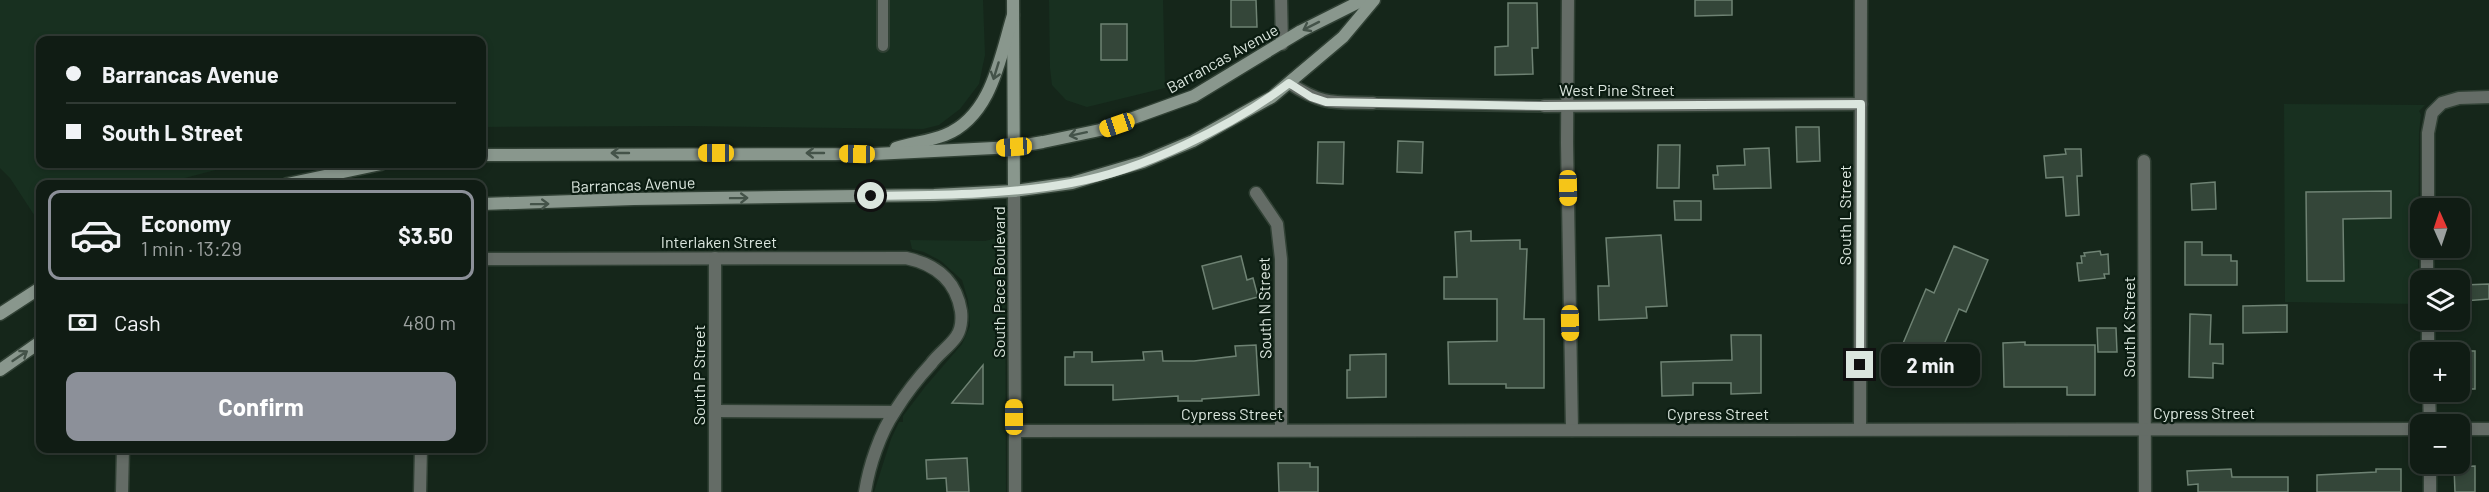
<!DOCTYPE html>
<html lang="en">
<head>
<meta charset="utf-8">
<style>
	:root { --surface:#101c14; --page:#19251d; --text:#f1f3f6; --muted:#9ca1a0; --line:#303a34; --accent:#8c9099 }
	body { margin:0; font-family:Barlow,sans-serif; background:var(--page); color:var(--text); height:100vh; display:flex; flex-direction:column; font-size:22px; white-space:nowrap }
	* { box-sizing:border-box; margin:0 }
	p { font-size:20px; color:var(--muted) }
	.icon { flex:none; width:33px; height:33px; fill:none; stroke:currentColor; stroke-width:2; stroke-linecap:round; stroke-linejoin:round }
	.map { position:relative; flex:1; overflow:hidden }
	.drawer { position:absolute; left:36px; top:180px; width:450px; height:273px; display:flex; flex-direction:column; background:var(--surface); border-radius:12px; box-shadow:0 3px 9px #0003,0 0 0 2px var(--line) }
	.drawer>* { flex:none }
	.guide { position:absolute; left:36px; top:36px; width:450px; height:132px; border-radius:12px; box-shadow:0 3px 9px #0003,0 0 0 2px var(--line); display:grid; align-content:center; height:132px; padding:0 30px; background:var(--surface) }
	.needle { width:39px; rotate:357deg }
	.buttons { position:absolute; left:2410px; top:198px; display:grid; gap:12px }
	.buttons a { display:grid; place-items:center; width:60px; height:60px; border-radius:12px; background:var(--surface); box-shadow:0 3px 9px #0003,0 0 0 2px var(--line); font-size:30px }
	.end { position:absolute; width:27px; height:27px; margin:-14px; border:8px solid #dbe6de; background:#111; box-shadow:0 0 0 3px #111 }
	.from { border-radius:50% }
	.bubble { position:absolute; height:42px; border-radius:12px; background:var(--surface); box-shadow:0 3px 9px #0003,0 0 0 2px var(--line); font-size:20px; font-weight:700; line-height:42px; text-align:center }
	.car { position:absolute; width:18px; height:36px; margin:-18px -9px; border-radius:8px; box-shadow:0 0 4px 2px #0007; background:linear-gradient(#f5c518 24%,#345 0 40%,#f5c518 0 76%,#345 0 86%,#f5c518 0) }
	.guide b { display:flex; align-items:center; gap:21px; height:57px; font-size:22px }
	.guide b+b { border-top:2px solid var(--line) }
	.guide i { width:15px; height:15px; background:var(--text) }
	ul { padding:10px 0 0; list-style:none }
	li { display:flex; align-items:center; gap:18px; height:90px; margin:0 12px 9px; padding:0 18px; border:3px solid transparent; border-radius:12px }
	li div { flex:1 }
	li b { display:block; font-size:22px }
	li em { font-style:normal; font-weight:700 }
	li.selected { border-color:var(--accent) }
	li>.icon { width:54px; height:54px; stroke-width:1.5 }
	.pay { display:flex; align-items:center; gap:15px; height:66px; padding:0 30px; font-size:22px }
	.pay p { margin-inline-start:auto }
	.action { display:flex; gap:12px; margin-top:auto; padding:12px 30px }
	.action a { flex:1; height:69px; border-radius:12px; background:var(--accent); color:#fff; font-size:24px; font-weight:700; line-height:69px; text-align:center }
	.map>svg:first-child { display:block }
	.built { fill:#183020 }
	.building { fill:#344639; stroke:#6e8273; stroke-width:1.5 }
	.lines { fill:none; stroke-linecap:round; stroke-linejoin:round }
	.service-casing { stroke:#314135; stroke-width:14 }
	.minor-casing { stroke:#314135; stroke-width:15 }
	.tertiary-casing { stroke:#314135; stroke-width:15 }
	.secondary-casing { stroke:#314135; stroke-width:15 }
	.service { stroke:#646c66; stroke-width:10 }
	.minor { stroke:#646c66; stroke-width:12 }
	.tertiary { stroke:#646c66; stroke-width:12 }
	.secondary { stroke:#89978d; stroke-width:12 }
	.oneway { stroke:#445349 }
	.route { stroke:#dbe6de; stroke-width:8 }
	.labels { text-anchor:middle; dominant-baseline:central; stroke-width:4.5; stroke-linejoin:round; paint-order:stroke }
	.street-label { font-size:16px; fill:#dbe6de; stroke:#0b1c11 }
</style>
</head>
<body>
<div class="map">
<svg width="2489" height="492" viewBox="0 0 2489 492">
	<rect width="100%" height="100%" fill="#15261a"/>
	<g class="built">
		<polygon points="0,0 983,0 985,55 979,84 960,109 939,125 923,129 686,126 482,127 482,40 40,40 40,164 238,164 162,184 40,184 40,224 10,178 0,168"/>
		<polygon points="1049,0 1163,0 1165,88 1087,107 1066,100 1052,85 1050,68"/>
		<polygon points="2284,104 2425,105 2419,111 2421,115 2419,132 2418,304 2285,302"/>
		<polygon points="1005,236 1006,492 874,492 891,439 899,422 903,422 903,416 925,387 962,344 970,326 968,300 962,280 941,261 924,252 912,249 910,240 985,241"/>
	</g>
	<g class="building">
		<polygon points="1231,0 1256,0 1257,27 1231,27"/>
		<polygon points="1695,0 1732,0 1732,15 1695,16"/>
		<polygon points="1508,3 1537,3 1538,48 1532,48 1533,74 1495,75 1495,47 1508,46"/>
		<rect x="1101" y="24" width="26" height="36"/>
		<polygon points="1796,127 1819,127 1820,161 1797,162"/>
		<polygon points="1398,141 1423,142 1422,173 1397,172"/>
		<polygon points="1318,142 1344,142 1343,184 1317,183"/>
		<polygon points="1658,145 1680,145 1679,188 1657,188"/>
		<polygon points="1769,148 1771,188 1714,189 1713,175 1718,175 1717,166 1745,165 1744,149"/>
		<polygon points="2065,149 2081,149 2082,176 2077,176 2079,215 2066,216 2063,177 2046,178 2044,156 2066,154"/>
		<polygon points="2215,182 2216,209 2192,210 2191,184"/>
		<polygon points="2391,191 2391,218 2343,219 2344,281 2307,281 2306,192"/>
		<polygon points="1674,201 1701,201 1701,220 1675,220"/>
		<polygon points="1471,231 1471,241 1520,240 1520,249 1527,249 1524,319 1544,319 1544,388 1506,388 1506,384 1449,384 1448,342 1497,341 1497,299 1444,299 1444,277 1457,277 1455,232"/>
		<polygon points="1661,235 1667,306 1646,307 1647,318 1599,320 1598,286 1609,286 1606,238"/>
		<polygon points="2185,242 2202,242 2202,255 2231,255 2231,261 2237,261 2237,285 2185,285"/>
		<polygon points="1954,246 1988,260 1966,312 1959,309 1928,382 1893,367 1926,289 1934,293"/>
		<polygon points="2100,251 2101,255 2108,254 2109,274 2104,274 2105,278 2079,281 2077,263 2082,263 2081,256 2085,256 2084,253"/>
		<polygon points="1241,256 1247,280 1253,278 1258,297 1213,309 1202,266"/>
		<polygon points="2489,284 2489,299 2464,301 2463,285"/>
		<polygon points="2287,305 2287,332 2243,333 2243,306"/>
		<polygon points="2190,314 2211,315 2210,344 2223,344 2223,364 2213,363 2213,378 2189,377"/>
		<polygon points="2097,328 2116,328 2117,352 2098,352"/>
		<polygon points="1731,335 1761,335 1761,393 1731,394 1731,383 1693,383 1693,395 1662,396 1661,362 1732,360"/>
		<polygon points="2025,342 2025,345 2095,345 2095,395 2067,395 2067,387 2004,387 2003,343"/>
		<polygon points="1256,345 1259,395 1202,399 1202,401 1178,401 1178,396 1113,400 1113,385 1065,385 1065,357 1074,357 1074,352 1092,352 1092,362 1144,360 1143,352 1162,351 1163,361 1194,361 1236,356 1235,346"/>
		<rect x="2460" y="351" width="15" height="38"/>
		<polygon points="1386,354 1386,397 1347,398 1347,370 1350,370 1350,355"/>
		<polygon points="983,365 983,404 952,403"/>
		<polygon points="967,458 969,492 947,492 946,478 927,479 926,460"/>
		<polygon points="1278,463 1310,463 1310,467 1318,467 1318,492 1279,492"/>
		<polygon points="2475,466 2475,492 2455,492 2454,467"/>
		<polygon points="2231,469 2232,477 2288,477 2288,492 2198,492 2198,484 2188,485 2187,471"/>
		<polygon points="2376,469 2401,469 2401,492 2317,492 2317,475 2376,472"/>
	</g>
	<g class="lines">
		<g class="service-casing">
			<g id="service">
				<polyline points="883,46 883,0"/>
				<polyline points="1373,103 1544,106"/>
			</g>
		</g>
		<g class="minor-casing">
			<g id="minor">
				<polyline points="1281,0 1282,44"/>
				<polyline points="1568,0 1567,143 1572,430"/>
				<path d="M1289,83c35,23 44,19 84,20"/>
				<polyline points="1544,106 1861,104"/>
				<polyline points="2144,161 2145,492"/>
				<polyline points="1256,193 1277,224 1281,259 1281,429"/>
				<polyline points="2428,208 2428,133 2432,113 2442,103 2459,98 2489,97"/>
				<path d="M482,259l424,-1c29,6 50,22 55,53 1,8 0,19 -5,26 -7,10 -18,17 -25,27 -13,14 -26,31 -36,47 -15,22 -26,55 -30,81"/>
				<polyline points="2427,280 2427,248"/>
				<polyline points="2428,320 2428,352"/>
				<polyline points="2429,392 2430,424"/>
				<polyline points="715,411 894,412"/>
				<polyline points="1860,429 1861,0"/>
				<polyline points="1015,431 1015,492"/>
				<polyline points="2430,464 2430,492"/>
				<polyline points="122,492 123,448"/>
				<polyline points="420,492 421,448"/>
				<polyline points="715,492 715,258"/>
			</g>
		</g>
		<g class="tertiary-casing">
			<g id="tertiary">
				<polyline points="1014,191 1015,431 2421,429"/>
				<polyline points="2460,429 2489,429"/>
			</g>
		</g>
		<g class="secondary-casing">
			<g id="secondary">
				<polyline points="1013,0 1014,191"/>
				<path d="M896,148c16,-5 34,-7 49,-13 47,-19 55,-78 68,-120"/>
				<polyline points="482,155 874,154 1014,147 1043,142 1100,130 1194,96 1301,31 1363,0"/>
				<polyline points="287,184 381,164"/>
				<polyline points="482,204 634,199 934,195 1014,191 1072,183 1143,162 1193,141 1272,97 1343,37 1374,0"/>
				<polyline points="0,314 40,288"/>
				<polyline points="0,370 40,342"/>
			</g>
		</g>
		<use href="#service" class="service"/>
		<use href="#minor" class="minor"/>
		<use href="#tertiary" class="tertiary"/>
		<use href="#secondary" class="secondary"/>
	</g>
	<defs><path id="oneway-shaft" d="M-6 0H5M1.5-3L5.5 0L1.5 3" fill="none" stroke-width="1.6" stroke-linecap="round" stroke-linejoin="round" transform="scale(1.5)"/></defs>
	<g class="oneway">
		<use href="#oneway-shaft" transform="translate(1311 26) rotate(153)"/>
		<use href="#oneway-shaft" transform="translate(996 71) rotate(107)"/>
		<use href="#oneway-shaft" transform="translate(1078 134) rotate(168)"/>
		<use href="#oneway-shaft" transform="translate(620 153) rotate(-180)"/>
		<use href="#oneway-shaft" transform="translate(815 153) rotate(-180)"/>
		<use href="#oneway-shaft" transform="translate(739 198) rotate(-1)"/>
		<use href="#oneway-shaft" transform="translate(540 204) rotate(-1)"/>
		<use href="#oneway-shaft" transform="translate(20 356) rotate(-34)"/>
	</g>
	<g class="lines">
		<path class="route" d="M871,196c67,-1 135,-1 200,-13 70,-12 162,-57 218,-100l22,14 15,5 218,4 317,-2 -1,261"/>
	</g>
	<g class="labels">
		<g class="street-label">
			<text transform="translate(1222 58) rotate(-29)">Barrancas Avenue</text>
			<text x="1617" y="89">West Pine Street</text>
			<text transform="translate(633 184) rotate(-2)">Barrancas Avenue</text>
			<text transform="translate(1844 215) rotate(-90)">South L Street</text>
			<text x="719" y="241">Interlaken Street</text>
			<text transform="translate(998 282) rotate(-90)">South Pace Boulevard</text>
			<text transform="translate(1264 308) rotate(-91)">South N Street</text>
			<text transform="translate(2128 327) rotate(-90)">South K Street</text>
			<text transform="translate(698 375) rotate(-90)">South P Street</text>
			<text x="2204" y="412">Cypress Street</text>
			<text x="1232" y="413">Cypress Street</text>
			<text x="1718" y="413">Cypress Street</text>
		</g>
	</g>
</svg>
<div class="buttons">
<a><svg class="needle" viewBox="-14 -14 28 28"><path d="M0-13l5 13h-10z" fill="#e53935"/><path d="M0 13l5-13h-10z" fill="#9ca1a0"/></svg></a>
<a><svg class="icon" aria-label="layers" viewBox="0 0 24 24"><path d="M12 4l9 5-9 5-9-5zM3 14l9 5 9-5"/></svg></a>
<a>+</a>
<a>−</a>
</div>
<i class="end from" style="left:871px;top:196px"></i>
<i class="end" style="left:1860px;top:365px"></i>
<div class="bubble" style="left:1881px;top:344px;width:99px">2 min</div>
<i class="car" style="left:1117px;top:125px;rotate:251deg"></i>
<i class="car" style="left:1014px;top:147px;rotate:266deg"></i>
<i class="car" style="left:716px;top:153px;rotate:270deg"></i>
<i class="car" style="left:857px;top:154px;rotate:271deg"></i>
<i class="car" style="left:1568px;top:188px;rotate:179deg"></i>
<i class="car" style="left:1570px;top:323px;rotate:179deg"></i>
<i class="car" style="left:1014px;top:417px;rotate:0deg"></i>
<div class="guide">
<b><i class="from"></i>Barrancas Avenue</b>
<b><i></i>South L Street</b>
</div>
<section class="drawer">
<ul>
<li class="selected"><svg class="icon" aria-label="car" viewBox="0 0 24 24"><path d="M5 17H2v-5l4-1 3-4h7l3 4 3 1v5h-3M9 17h6M6 11h13"/><circle cx="7" cy="17" r="2"/><circle cx="17" cy="17" r="2"/></svg><div><b>Economy</b><p>1 min · 13:29</p></div><em>$3.50</em></li>
</ul>
<div class="pay"><svg class="icon" aria-label="cash" viewBox="0 0 24 24"><path d="M3 7h18v10H3z"/><circle cx="12" cy="12" r="2"/></svg>Cash<p>480 m</p></div>
<div class="action"><a>Confirm</a></div>
</section>
</div>
</body>
</html>
